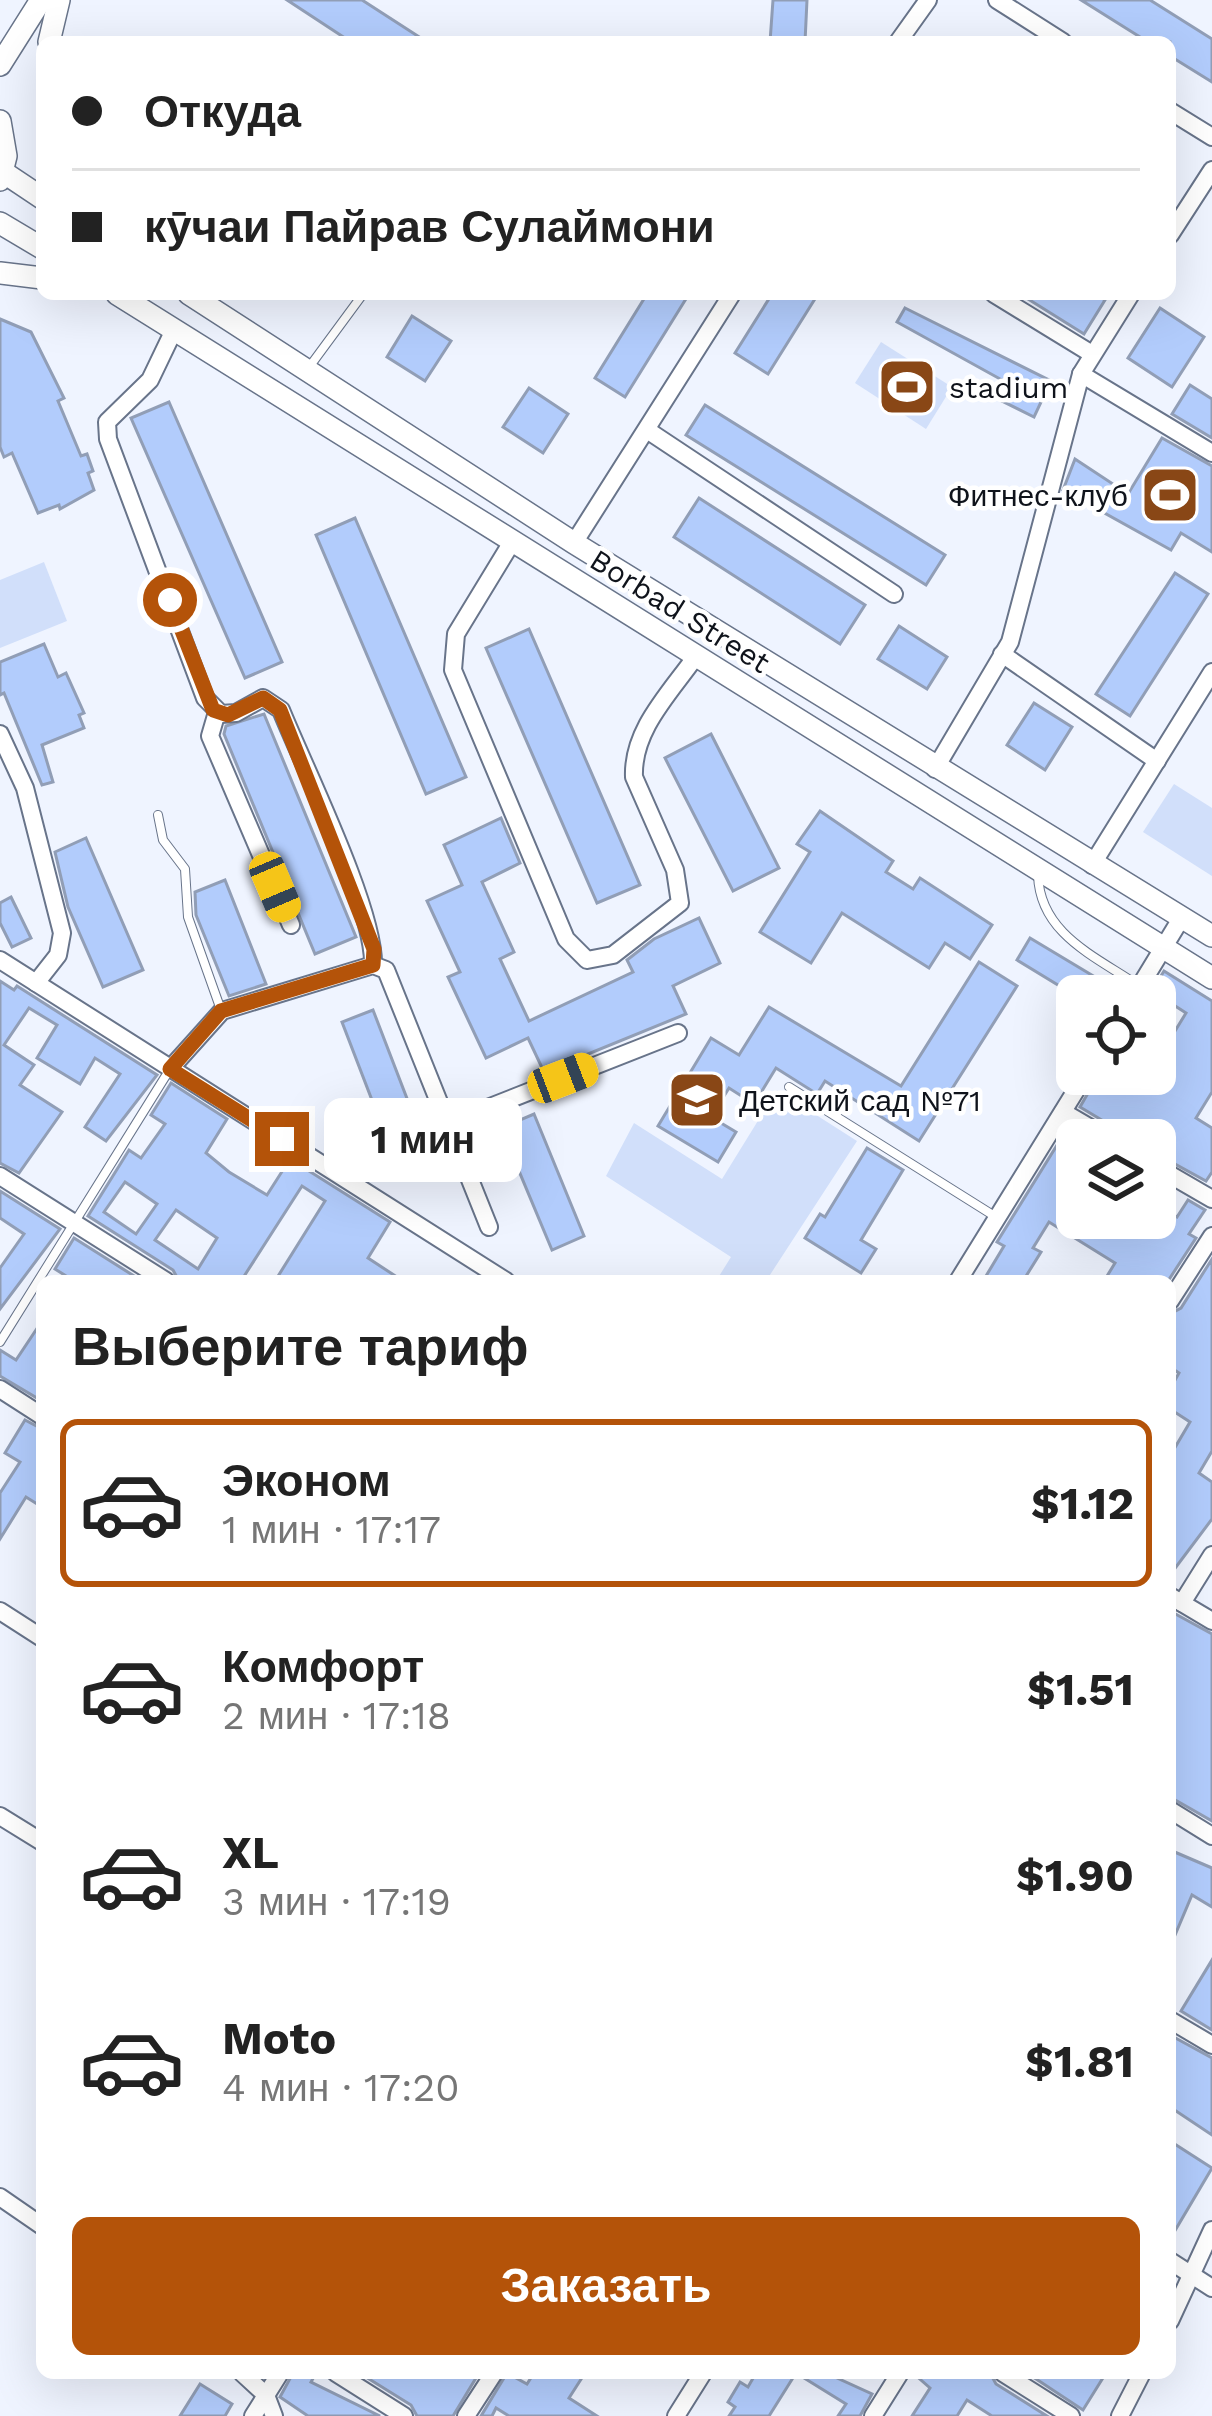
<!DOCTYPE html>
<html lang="ru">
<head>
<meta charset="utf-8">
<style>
	:root { --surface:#fff; --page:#f2f2f2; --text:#222; --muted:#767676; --line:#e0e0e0; --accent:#b45309 }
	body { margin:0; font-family:"Work Sans",sans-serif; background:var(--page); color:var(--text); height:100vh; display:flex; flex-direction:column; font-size:45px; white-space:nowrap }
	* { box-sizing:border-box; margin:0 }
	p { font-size:39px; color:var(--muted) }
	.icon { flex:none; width:66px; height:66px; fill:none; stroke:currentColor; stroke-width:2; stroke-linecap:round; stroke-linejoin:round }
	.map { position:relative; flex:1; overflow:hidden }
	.side { position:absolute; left:36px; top:1275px; width:1140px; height:1104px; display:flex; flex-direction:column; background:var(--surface); border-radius:18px; box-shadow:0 12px 48px #0002 }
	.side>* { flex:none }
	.top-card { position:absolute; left:36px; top:36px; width:1140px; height:264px; border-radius:18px; box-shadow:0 12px 48px #0002; display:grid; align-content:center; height:264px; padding:0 36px; background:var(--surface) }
	.buttons { position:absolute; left:1056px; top:975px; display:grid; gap:24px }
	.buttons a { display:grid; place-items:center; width:120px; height:120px; border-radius:18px; background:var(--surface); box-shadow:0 12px 48px #0002; font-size:60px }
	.end { position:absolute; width:54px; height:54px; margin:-27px; border:15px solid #b45309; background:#fff; box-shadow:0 0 0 6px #fff }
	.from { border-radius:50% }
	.bubble { position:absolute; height:84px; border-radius:18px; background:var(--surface); box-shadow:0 12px 48px #0002; font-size:39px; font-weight:700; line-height:84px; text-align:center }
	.car { position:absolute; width:36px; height:72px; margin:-36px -18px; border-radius:15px; box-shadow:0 0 9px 3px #0007; background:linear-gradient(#f5c518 24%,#345 0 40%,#f5c518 0 76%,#345 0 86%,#f5c518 0) }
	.top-card b { display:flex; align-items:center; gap:42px; height:114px; font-size:45px }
	.top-card b+b { border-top:3px solid var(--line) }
	.top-card i { width:30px; height:30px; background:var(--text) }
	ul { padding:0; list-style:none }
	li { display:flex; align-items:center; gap:36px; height:168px; margin:0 24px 18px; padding:0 12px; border:6px solid transparent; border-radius:18px }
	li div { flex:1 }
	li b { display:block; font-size:45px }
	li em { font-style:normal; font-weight:700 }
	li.active { border-color:var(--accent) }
	li>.icon { width:108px; height:108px; stroke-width:1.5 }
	h2 { padding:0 36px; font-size:54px; line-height:144px }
	.button { display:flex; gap:24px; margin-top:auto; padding:24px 36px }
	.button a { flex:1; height:138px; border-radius:18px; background:var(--accent); color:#fff; font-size:48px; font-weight:700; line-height:138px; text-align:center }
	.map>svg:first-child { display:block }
	.green { fill:#d1dffa }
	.building { fill:#b2ccfc; stroke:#919eb6; stroke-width:3; fill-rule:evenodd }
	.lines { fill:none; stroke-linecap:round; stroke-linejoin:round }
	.service-casing { stroke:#68748a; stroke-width:10 }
	.minor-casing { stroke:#68748a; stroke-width:20 }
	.secondary-casing { stroke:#68748a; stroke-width:24 }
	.service { stroke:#fff; stroke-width:8 }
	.minor { stroke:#fff; stroke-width:16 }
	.secondary { stroke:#fff; stroke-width:21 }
	.route { stroke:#b45309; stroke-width:15 }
	.labels { text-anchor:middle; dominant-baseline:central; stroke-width:9; stroke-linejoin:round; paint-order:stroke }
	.poi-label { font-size:30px; fill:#0f131b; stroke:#fff; text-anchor:start }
	.street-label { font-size:30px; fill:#0f131b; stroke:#fff }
</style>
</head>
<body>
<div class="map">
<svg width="1212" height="2416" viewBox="0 0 1212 2416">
	<rect width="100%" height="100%" fill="#eff4ff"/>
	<g class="green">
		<polygon points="881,342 952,387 926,429 855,383"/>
		<polygon points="44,562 67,621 0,648 0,580"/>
		<polygon points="1174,784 1212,808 1212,876 1143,832"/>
		<polygon points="777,1090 857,1141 766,1281 716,1281 731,1257 606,1176 634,1123 722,1179"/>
	</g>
	<g class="building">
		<polygon points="287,0 362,0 427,42 351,42"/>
		<polygon points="773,0 807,0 805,42 770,42"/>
		<polygon points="1081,0 1150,0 1212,39 1212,82 1170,56 1170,42 1148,42"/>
		<polygon points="647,294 689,294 625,397 595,378"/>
		<polygon points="772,294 818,294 768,374 735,353"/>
		<polygon points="1020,294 1095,294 1105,300 1084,334"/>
		<polygon points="905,308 1051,381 1034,417 1002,401 1011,385 897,322"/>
		<polygon points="1160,308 1204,337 1172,387 1128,358"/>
		<polygon points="412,316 451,341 425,381 387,357"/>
		<polygon points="0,319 31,332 64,398 58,401 81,456 87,454 93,471 88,473 94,490 60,509 59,505 38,513 12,453 4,457 0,447"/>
		<polygon points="1190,385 1212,399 1212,438 1172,414"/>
		<polygon points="529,388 568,414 543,453 503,427"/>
		<polygon points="169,402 282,662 245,678 131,418"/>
		<polygon points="705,405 945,555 926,585 686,435"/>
		<polygon points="1162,438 1212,466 1212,552 1181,533 1171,550 1063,490 1075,459 1128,494"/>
		<polygon points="699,498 865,605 840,644 674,537"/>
		<polygon points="355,518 466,777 426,794 316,535"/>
		<polygon points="1175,573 1208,594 1130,716 1096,694"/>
		<polygon points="899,626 947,657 927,689 878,659"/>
		<polygon points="529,629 640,885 597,903 486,648"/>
		<polygon points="44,644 58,677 66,673 84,713 79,715 84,728 42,745 53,782 42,785 4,693 0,695 0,662"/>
		<polygon points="1034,703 1072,727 1045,770 1007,745"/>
		<polygon points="264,714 356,937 315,954 224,734 226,726"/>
		<polygon points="711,734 779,868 733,891 665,758"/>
		<polygon points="820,811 893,861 886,872 913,889 920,878 992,925 970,959 945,943 929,968 842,913 811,963 760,932 810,852 797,844"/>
		<polygon points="501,818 520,863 482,882 514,952 500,959 529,1021 633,972 627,960 654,939 699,918 720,963 673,986 686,1014 544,1072 528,1038 486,1058 448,977 460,972 427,901 462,885 444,845"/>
		<polygon points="86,838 143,970 103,987 68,907 55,852"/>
		<polygon points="225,880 266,984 229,996 196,915 195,892"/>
		<polygon points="11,897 31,938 12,947 0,923 0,903"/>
		<polygon points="1030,938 1105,983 1097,996 1076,996 1017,960"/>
		<polygon points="979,962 1017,986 919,1141 825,1081 817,1094 776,1068 754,1104 729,1088 711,1117 736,1132 718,1162 658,1126 711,1038 739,1055 769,1007 901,1086"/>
		<polygon points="1164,971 1212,1001 1212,1092 1196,1118 1212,1128 1212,1172 1206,1181 1155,1153 1155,1140 1135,1140 1080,1107 1099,1074 1155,1074 1155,1050 1161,1054 1186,1013 1152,991"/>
		<polygon points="0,981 14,990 17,986 157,1075 106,1141 85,1127 120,1074 95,1058 80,1084 37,1058 57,1025 29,1008 4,1045 34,1065 20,1085 62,1112 19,1173 0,1163"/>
		<polygon points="373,1010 421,1135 390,1147 342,1022"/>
		<path d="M171,1083l56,36 -21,34 23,19 38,23 23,-36 100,63 -22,36 35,23h-128l50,-80 -23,-15 -61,95h-62l-6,-11 -85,-54 41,-66 12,8 24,-34 -14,-9zM125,1182l32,22 -21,30 -32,-22zM176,1210l41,28 -19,31 -43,-29z"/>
		<polygon points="534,1114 584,1236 552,1250 501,1128"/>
		<polygon points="1067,1129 1086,1140 1077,1140 1077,1218 1155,1218 1155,1204 1177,1217 1188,1200 1205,1210 1189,1234 1196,1238 1168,1281 1104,1281 1115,1263 1049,1222 1033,1248 1041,1252 1023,1281 983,1281 1004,1246 997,1242"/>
		<polygon points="867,1148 903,1170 861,1240 876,1249 861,1273 805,1238 820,1214 825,1217"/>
		<polygon points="0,1191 60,1229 0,1309 0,1268 24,1234 0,1218"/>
		<polygon points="74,1238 142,1281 74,1281 55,1269"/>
		<polygon points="1212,1259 1212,1451 1199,1473 1212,1482 1212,1519 1170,1575 1170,1456 1190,1422 1170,1409 1170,1389 1179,1373 1170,1367 1170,1314 1181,1308"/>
		<polygon points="42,1321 42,1401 0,1376 0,1350 16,1360"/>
		<polygon points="25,1420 42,1429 42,1507 26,1497 0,1539 0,1493 20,1462 5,1453"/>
		<polygon points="1170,1611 1212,1634 1212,1821 1170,1797"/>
		<polygon points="1170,1850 1212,1868 1212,1907 1192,1895 1170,1947"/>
		<polygon points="1212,1960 1212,2030 1181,2011"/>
		<polygon points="1170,2035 1212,2058 1212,2135 1170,2107"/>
		<polygon points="1170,2141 1212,2168 1170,2239"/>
		<polygon points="293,2373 316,2373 311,2382 380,2416 308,2416 280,2397"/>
		<polygon points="479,2373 453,2416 417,2416 411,2405 361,2374"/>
		<polygon points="507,2373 527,2384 534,2373 585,2373 569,2398 597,2416 509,2416 496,2408 492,2416 481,2416"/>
		<polygon points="756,2373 826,2373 872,2394 860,2416 838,2416 846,2404 796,2373 769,2416 729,2416 735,2407 728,2402 740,2382 748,2387"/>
		<polygon points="913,2373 990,2373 996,2384 1047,2416 992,2416 967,2400 957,2416 912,2416 930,2388"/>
		<polygon points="1027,2373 1106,2373 1083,2410"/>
		<polygon points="200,2384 232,2404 225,2416 180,2416"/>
	</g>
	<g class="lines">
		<g class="service-casing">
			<g id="service">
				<polyline points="307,370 363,294"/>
				<polyline points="158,815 163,840 185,869 188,917 221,1010"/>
				<path d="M1038,875c2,59 57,81 101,111"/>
				<polyline points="789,1087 996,1217"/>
				<polyline points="0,1342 170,1069"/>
			</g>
		</g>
		<g class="minor-casing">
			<g id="minor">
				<polyline points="997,0 1063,42"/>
				<polyline points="898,42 928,0"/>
				<polyline points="1170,111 1212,137"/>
				<polyline points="1170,235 1212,170"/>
				<polyline points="994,294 1092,354"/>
				<path d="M174,330l-24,50 -43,42 1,17 97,259 16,16 15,-1 27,-15 18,12c23,57 94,200 92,255"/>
				<polyline points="1081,374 1212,453"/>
				<polyline points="647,430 894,594"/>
				<path d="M512,542l-56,92 -3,36 113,269 21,21 26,-5 67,-52 -5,-33 -41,-93c-2,-47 36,-84 62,-121"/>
				<polyline points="574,543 732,294"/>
				<polyline points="1002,654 1157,761"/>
				<polyline points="217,712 210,736 291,925"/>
				<polyline points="0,734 25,788 62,933 58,955 36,983"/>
				<polyline points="935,769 1010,642 1081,374 1131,294"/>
				<polyline points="1092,865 1212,672"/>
				<polyline points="0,960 506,1281"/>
				<polyline points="1134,996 1182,917"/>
				<polyline points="170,1069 222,1011 373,965 386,970 489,1227"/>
				<polyline points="1063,1112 1111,1140"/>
				<polyline points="447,1124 678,1033"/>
				<polyline points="1155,1166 1212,1199"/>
				<polyline points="0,1176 166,1281"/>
				<polyline points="958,1281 1086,1074"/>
				<polyline points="1170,1301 1212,1236"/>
				<polyline points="0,1389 42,1416"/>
				<polyline points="1170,1596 1212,1621"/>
				<polyline points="1182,1603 1212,1555"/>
				<polyline points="0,1611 42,1638"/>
				<polyline points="1170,1810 1212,1836"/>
				<polyline points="0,1816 42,1842"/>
				<polyline points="1170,2020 1212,2045"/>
				<polyline points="0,2197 42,2226"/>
				<polyline points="1170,2261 1212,2288"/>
				<polyline points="1170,2321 1212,2230"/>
				<polyline points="242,2373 266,2395 274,2416"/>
				<polyline points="336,2373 404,2416"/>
				<polyline points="1003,2373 1071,2416"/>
				<polyline points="253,2416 280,2373"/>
				<polyline points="466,2416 494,2373"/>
				<polyline points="676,2416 703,2373"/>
				<polyline points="873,2416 900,2373"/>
				<polyline points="1120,2416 1142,2373"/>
			</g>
		</g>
		<g class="secondary-casing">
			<g id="secondary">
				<polyline points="49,42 59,0"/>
				<polyline points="0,65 41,0"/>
				<polyline points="0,121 6,156 0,180"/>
				<polyline points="0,170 42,198"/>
				<polyline points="0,223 42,248"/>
				<polyline points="0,273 42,278"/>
				<polyline points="117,294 1212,978"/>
				<polyline points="189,294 574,543 1212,936"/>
			</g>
		</g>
		<use href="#service" class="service"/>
		<use href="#minor" class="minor"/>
		<use href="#secondary" class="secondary"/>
	</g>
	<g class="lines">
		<polyline class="route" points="170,600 213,710 228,715 263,698 280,710 374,949 373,965 221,1011 170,1069 282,1139"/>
	</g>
	<defs>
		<g id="stadium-square" transform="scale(3)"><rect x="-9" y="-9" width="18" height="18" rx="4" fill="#894716" stroke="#fff"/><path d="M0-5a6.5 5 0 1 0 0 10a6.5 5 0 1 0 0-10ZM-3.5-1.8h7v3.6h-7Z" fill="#fff"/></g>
		<g id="school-square" transform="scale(3)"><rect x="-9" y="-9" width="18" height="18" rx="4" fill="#894716" stroke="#fff"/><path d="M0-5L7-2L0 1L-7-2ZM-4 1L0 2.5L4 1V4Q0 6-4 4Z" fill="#fff"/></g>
	</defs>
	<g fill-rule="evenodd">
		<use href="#stadium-square" x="907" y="387"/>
		<use href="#stadium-square" x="1170" y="495"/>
		<use href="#school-square" x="697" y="1100"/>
	</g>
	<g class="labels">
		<g class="poi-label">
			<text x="949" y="387">stadium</text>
			<text x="1128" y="495" text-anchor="end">Фитнес-клуб</text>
			<text x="739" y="1100">Детский сад №71</text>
		</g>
		<g class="street-label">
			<text transform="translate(680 611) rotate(32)">Borbad Street</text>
		</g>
	</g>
</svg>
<div class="buttons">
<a><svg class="icon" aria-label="locate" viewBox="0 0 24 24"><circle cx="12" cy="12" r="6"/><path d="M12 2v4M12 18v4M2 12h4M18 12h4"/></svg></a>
<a><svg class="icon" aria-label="layers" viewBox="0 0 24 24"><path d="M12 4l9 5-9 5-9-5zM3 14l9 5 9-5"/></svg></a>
</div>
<i class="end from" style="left:170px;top:600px"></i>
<i class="end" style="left:282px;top:1139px"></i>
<div class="bubble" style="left:324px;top:1098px;width:198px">1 мин</div>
<i class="car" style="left:275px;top:887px;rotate:157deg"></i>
<i class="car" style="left:563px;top:1078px;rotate:69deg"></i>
<div class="top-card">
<b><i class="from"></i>Откуда</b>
<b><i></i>кӯчаи Пайрав Сулаймони</b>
</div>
<section class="side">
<h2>Выберите тариф</h2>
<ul>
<li class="active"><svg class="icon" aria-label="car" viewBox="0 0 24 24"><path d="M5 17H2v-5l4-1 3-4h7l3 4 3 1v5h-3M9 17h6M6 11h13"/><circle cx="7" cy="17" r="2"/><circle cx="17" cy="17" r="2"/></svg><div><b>Эконом</b><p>1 мин · 17:17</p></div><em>$1.12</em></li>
<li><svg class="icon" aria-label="car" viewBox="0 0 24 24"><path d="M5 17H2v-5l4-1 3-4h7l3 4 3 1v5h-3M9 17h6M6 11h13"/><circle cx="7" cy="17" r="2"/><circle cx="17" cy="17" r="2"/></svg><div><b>Комфорт</b><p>2 мин · 17:18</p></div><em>$1.51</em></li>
<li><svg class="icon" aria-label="car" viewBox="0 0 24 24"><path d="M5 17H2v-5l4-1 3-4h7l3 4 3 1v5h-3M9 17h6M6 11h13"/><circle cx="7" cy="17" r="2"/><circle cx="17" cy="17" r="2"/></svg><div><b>XL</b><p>3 мин · 17:19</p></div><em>$1.90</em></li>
<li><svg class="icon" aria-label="car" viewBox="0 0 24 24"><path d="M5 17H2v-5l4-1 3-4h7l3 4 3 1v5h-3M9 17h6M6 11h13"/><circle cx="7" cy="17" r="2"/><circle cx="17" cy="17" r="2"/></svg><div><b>Moto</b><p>4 мин · 17:20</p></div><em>$1.81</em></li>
</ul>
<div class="button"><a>Заказать</a></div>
</section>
</div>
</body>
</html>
